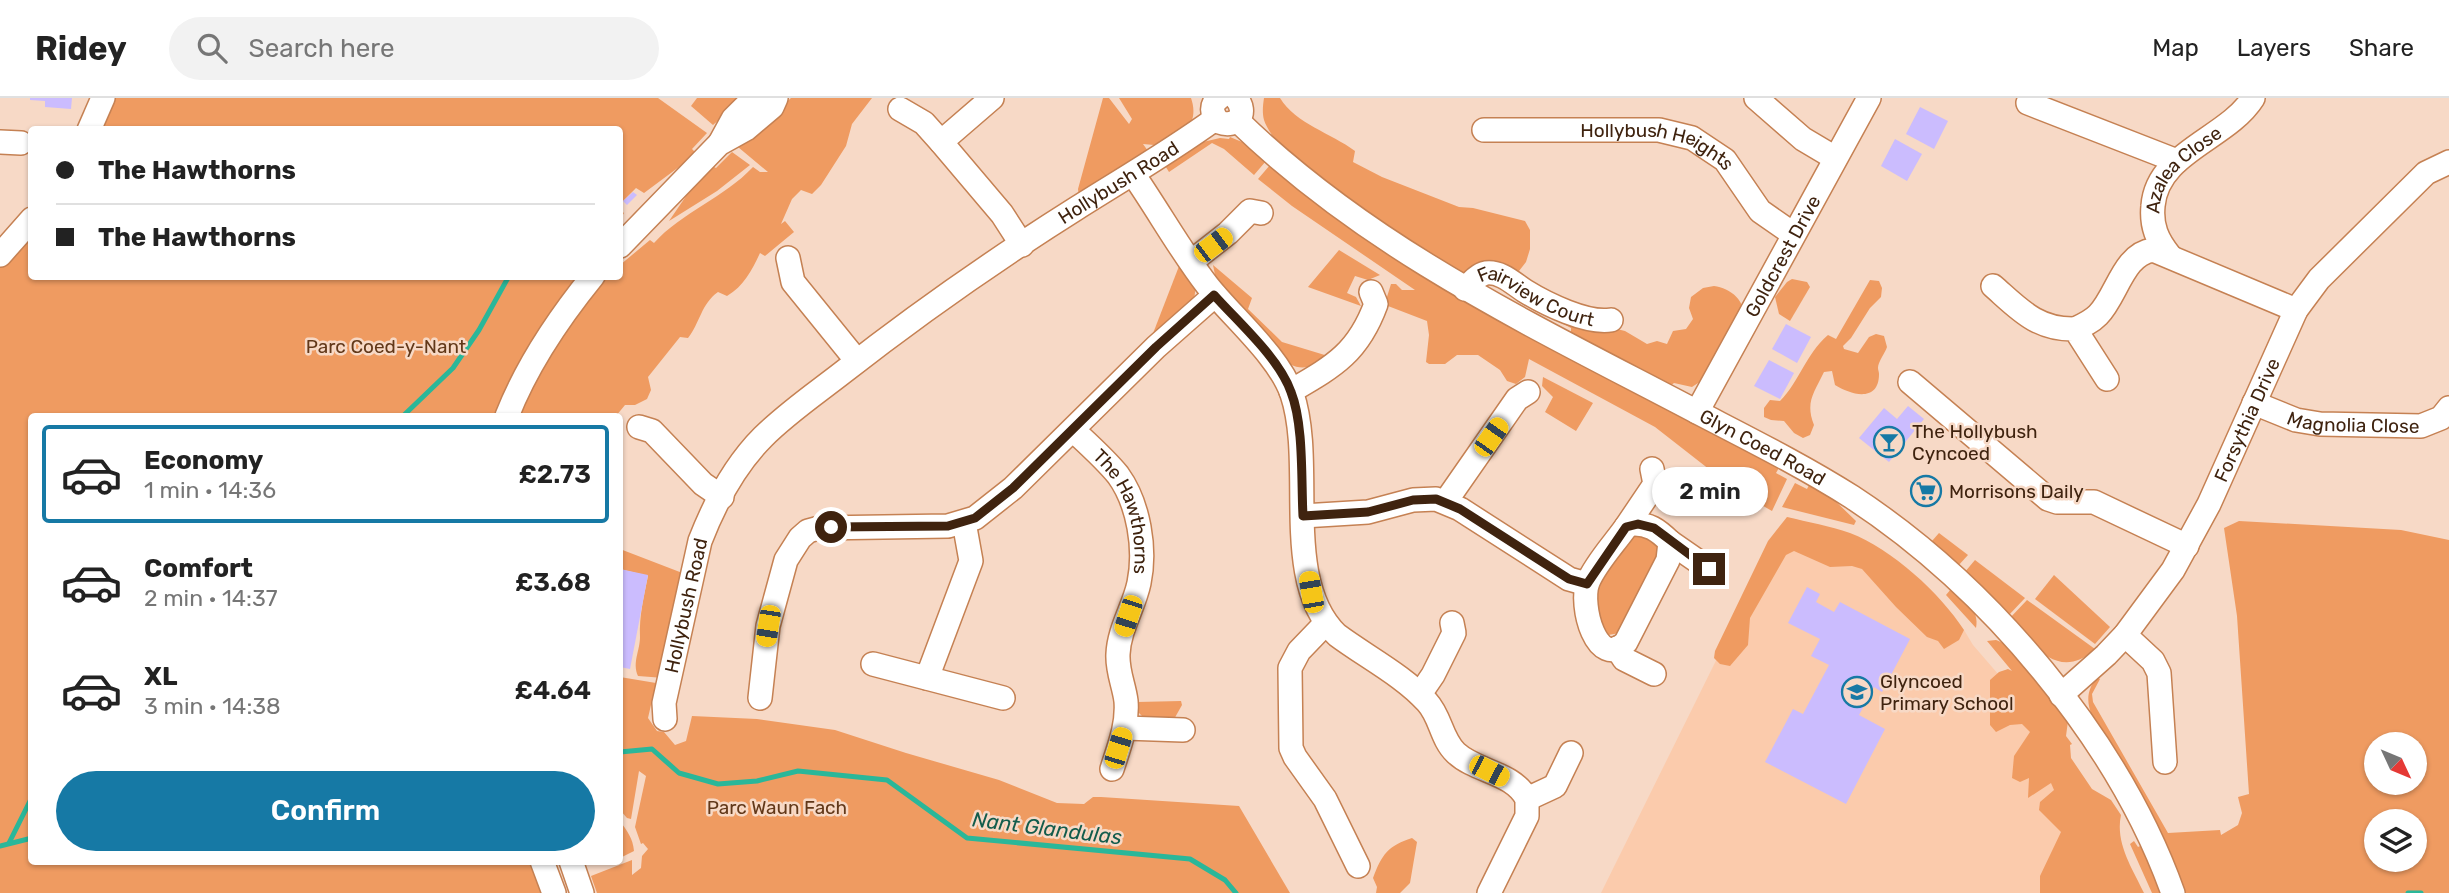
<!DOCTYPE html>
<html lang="en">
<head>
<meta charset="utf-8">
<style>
	:root { --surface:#fff; --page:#f2f2f2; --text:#222; --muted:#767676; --line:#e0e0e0; --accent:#1679a5 }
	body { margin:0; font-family:Rubik,sans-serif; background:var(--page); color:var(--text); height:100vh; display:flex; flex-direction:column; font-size:26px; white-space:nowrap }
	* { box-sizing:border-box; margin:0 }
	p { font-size:23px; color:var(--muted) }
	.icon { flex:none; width:38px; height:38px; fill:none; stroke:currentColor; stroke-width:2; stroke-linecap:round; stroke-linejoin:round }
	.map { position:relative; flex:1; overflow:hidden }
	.drawer { position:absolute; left:28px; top:315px; width:595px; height:452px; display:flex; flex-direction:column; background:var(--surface); border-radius:7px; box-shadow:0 2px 5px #0004 }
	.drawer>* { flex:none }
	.banner { position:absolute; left:28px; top:28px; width:595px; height:154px; border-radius:7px; box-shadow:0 2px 5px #0004; display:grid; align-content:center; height:154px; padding:0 28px; background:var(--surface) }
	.needle { width:46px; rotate:134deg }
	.tools { position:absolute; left:2364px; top:634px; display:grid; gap:14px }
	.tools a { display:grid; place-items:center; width:63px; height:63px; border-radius:50%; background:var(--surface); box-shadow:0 2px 5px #0004; font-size:35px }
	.end { position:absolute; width:32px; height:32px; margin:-16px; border:9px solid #3f230f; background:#fff; box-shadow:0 0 0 4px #fff }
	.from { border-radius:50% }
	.bubble { position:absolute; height:49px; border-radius:24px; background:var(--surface); box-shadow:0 2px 5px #0004; font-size:23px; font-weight:600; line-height:49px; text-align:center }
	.car { position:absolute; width:21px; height:42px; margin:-21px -10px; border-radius:9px; box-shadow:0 0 5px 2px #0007; background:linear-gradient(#f5c518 24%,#345 0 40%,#f5c518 0 76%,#345 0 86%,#f5c518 0) }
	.banner b { display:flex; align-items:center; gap:24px; height:66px; font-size:26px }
	.banner b+b { border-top:2px solid var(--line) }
	.banner i { width:18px; height:18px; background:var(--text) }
	ul { padding:12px 0 0; list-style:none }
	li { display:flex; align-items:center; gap:21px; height:98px; margin:0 14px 10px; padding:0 14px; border:4px solid transparent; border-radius:7px }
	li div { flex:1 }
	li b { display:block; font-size:26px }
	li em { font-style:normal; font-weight:600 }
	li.on { border-color:var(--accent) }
	li>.icon { width:63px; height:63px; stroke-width:1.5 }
	.cta { display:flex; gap:14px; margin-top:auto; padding:14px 28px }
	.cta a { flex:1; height:80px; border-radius:42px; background:var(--accent); color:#fff; font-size:28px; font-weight:600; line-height:80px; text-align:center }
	header { display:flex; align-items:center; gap:42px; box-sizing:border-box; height:98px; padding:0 35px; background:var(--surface); border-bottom:2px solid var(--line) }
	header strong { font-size:33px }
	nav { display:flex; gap:38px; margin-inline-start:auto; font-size:24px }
	.search { width:490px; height:63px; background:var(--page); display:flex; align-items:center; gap:18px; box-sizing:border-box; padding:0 24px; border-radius:38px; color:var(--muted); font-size:26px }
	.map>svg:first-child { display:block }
	.built { fill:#fbcbac }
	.green { fill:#ef9b61; fill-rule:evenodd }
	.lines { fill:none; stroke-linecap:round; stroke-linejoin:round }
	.stream { stroke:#2ab799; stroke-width:5 }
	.building { fill:#cbbcfe }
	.minor-casing { stroke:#c58153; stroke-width:26 }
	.minor { stroke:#fff; stroke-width:23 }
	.route { stroke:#3f230f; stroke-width:9 }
	.labels { text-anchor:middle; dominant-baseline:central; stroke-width:5; stroke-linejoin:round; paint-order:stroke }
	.street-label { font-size:19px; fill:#3f230f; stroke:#f7d9c6 }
	.park-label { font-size:19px; fill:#623819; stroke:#f7d9c6 }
	.poi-label { font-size:19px; fill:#3f230f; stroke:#f7d9c6; text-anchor:start }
	.water-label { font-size:21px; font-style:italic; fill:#135c4c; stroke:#f7d9c6 }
</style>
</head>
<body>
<header>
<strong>Ridey</strong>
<div class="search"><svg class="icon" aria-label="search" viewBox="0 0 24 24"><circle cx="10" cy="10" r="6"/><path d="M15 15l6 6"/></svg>Search here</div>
<nav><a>Map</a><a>Layers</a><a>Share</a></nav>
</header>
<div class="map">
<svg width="2449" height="795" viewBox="0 0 2449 795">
	<rect width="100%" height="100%" fill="#f7d9c6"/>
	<polygon class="built" points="1787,419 1845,434 1964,532 1973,547 2037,621 2117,795 1601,795"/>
	<g class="green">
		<polygon points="114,0 658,0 707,35 692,51 695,54 683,66 644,95 636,90 623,103 620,112 624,115 620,122 620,32 98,32"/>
		<polygon points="697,0 738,0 736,7 713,27 691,8"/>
		<path d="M791,0h81l-20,26 -6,22 -25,39 -9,9 -11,-4 -9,9 -11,25 4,-3 9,11 -29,24 -5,-3c-8,17 -16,33 -33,43l-9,-4c-17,12 -18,31 -30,46l-8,-1 -32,40 3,13 -4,9 -12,6h-10l-9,11h-98c22,-50 52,-97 88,-139l14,-1v-11l30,-25 4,3c28,-31 70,-45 99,-76l7,5h8l-30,-25z"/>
		<path d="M1103,0h6l20,26 3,-5 -13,-21h72c6,17 1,31 -15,40 -7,4 -14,2 -22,7l-11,-1 5,7 -69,48 -1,-10z"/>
		<path d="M1264,0h16c16,26 51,35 75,53l-2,11 29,15 77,30 14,1 52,13 5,9v19l-4,13 -7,9 -10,3 -43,2 -99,-59 -4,-8c-27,-7 -90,-61 -99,-89 -2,-8 -1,-15 0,-22z"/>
		<polygon points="1230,39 1242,44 1266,63 1254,77 1224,51 1212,45 1169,74 1164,66 1202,42 1203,44 1220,40 1229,41"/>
		<polygon points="732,54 750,67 717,93 669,123 693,88 712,68 716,70"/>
		<polygon points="1270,67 1381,150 1454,196 1780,368 1776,375 1787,381 1772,413 1737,393 1655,329 1529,261 1525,279 1516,286 1507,283 1500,272 1478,257 1457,257 1445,266 1429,266 1426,264 1429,237 1427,223 1388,208 1386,202 1391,186 1396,186 1402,192 1415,192 1292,108 1258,81"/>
		<polygon points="31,132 32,178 580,179 497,318 32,318 32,763 530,763 542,795 0,795 0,168"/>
		<polygon points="1339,152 1380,177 1368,182 1355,178 1347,195 1356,199 1361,208 1308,189"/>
		<polygon points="1181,163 1196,186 1194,203 1152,238"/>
		<path d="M1213,167l39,33 -4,11 34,33 46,14c-15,9 -22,16 -39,8l-78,-87 4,-2z"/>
		<polygon points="1792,181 1807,184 1810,189 1790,223 1779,216 1775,199 1787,184"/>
		<path d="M1870,182l9,1 3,7 -1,9 -11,11 -19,30 -8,8 1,3 14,4 11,-16 7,-3 8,2 3,11c-2,6 -9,15 -9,21 0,2 1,4 1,6 0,29 -28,21 -44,11l-3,-14 -8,1c-10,21 -19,30 -10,53l-4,10 -7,3 -9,-5 -10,-12 -13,-1 -7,-3v-9l6,-8 10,1c20,-20 25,-46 48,-66l8,4z"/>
		<path d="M1714,188c16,2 34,15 28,34 -3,11 -25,43 -33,53 -4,6 -11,10 -17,14l-18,-4 -4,3 -99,-47v-11l-37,-19 91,22 22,13 10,-3 10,3 6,-13 13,-2 7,-10 -4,-11 2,-11 12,-9z"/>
		<polygon points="1543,279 1593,305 1576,333 1545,314 1553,299 1542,288"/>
		<polygon points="1795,385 1807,391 1810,385 1826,394 1856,423 1854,427 1782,409"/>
		<path d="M1787,419c21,5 43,9 63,16 42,16 90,60 114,97l-5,10 -15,9 -6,-8 -11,-4 -31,-30 -34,-38 -10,-3 -22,1 -36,-16 -8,4 -36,63 -2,27 -18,21 -10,-2 -6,-6 1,-7 53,-110z"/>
		<path d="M2239,423l162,9 48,10v353h-266l-91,-177c-6,-15 -5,-26 5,-39l3,2 -8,15 1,8 75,131 52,-3 1,5 17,-10 4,-12 -4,-16 11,-3 -12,-178 -13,-88zM2376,646h39v38h-39zM2376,723h39v38h-39z"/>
		<polygon points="1939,435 1968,457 1957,469 1932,443"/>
		<polygon points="1634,436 1650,437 1659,449 1661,456 1620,535 1608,537 1598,530 1595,484"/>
		<path d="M620,451l65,25 -21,104 -26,-2c-6,-14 2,-25 2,-39 -1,-21 4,-41 8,-61l-28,-7z"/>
		<polygon points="1975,462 2025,500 2008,518 1964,475"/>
		<polygon points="2054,477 2110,529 2095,546 2035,501"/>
		<path d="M1951,491c13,11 29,21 25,39l-30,-33z"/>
		<path d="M2027,502l68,49c-37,34 -62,-5 -86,-30z"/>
		<path d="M1996,542c21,6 57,62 72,81l-2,15 6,8 -2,1 1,13 21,31 19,11 10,15c-6,28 11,53 23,78h-104v-17l21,-44 -22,-22 1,-8 14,-12 -3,-7 -23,15 1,-20 -9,4 -8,-4 2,-22 16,-24 -8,-8 -12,1 -14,7 -6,-7v-45l9,-8 9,-3 4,2 -25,-30z"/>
		<polygon points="620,579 656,585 648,620 657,633 664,634 675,647 686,643 692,618 757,621 835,632 906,655 999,682 1057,705 1084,706 1093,699 1101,699 1239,708 1290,795 597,795 591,778 632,762 632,777 641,770 642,758 648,751 643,745 641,746 635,729 646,678 639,673 631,721 627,720 620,712"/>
		<polygon points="1181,603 1182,607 1173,623 1145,621 1136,612 1137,604"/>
		<path d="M620,723c7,10 13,17 14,30l-14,7z"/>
		<path d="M1412,740l5,4 -7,41 -10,10h-24l1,-6 -4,-9c9,-24 15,-32 39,-40z"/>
		<polygon points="2134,743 2138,749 2142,747 2162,795 2152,795 2130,746"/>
	</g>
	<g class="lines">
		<g class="stream">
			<polyline points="403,318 453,270 479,232 509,178"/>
			<polyline points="620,654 652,651 679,675 718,686 757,683 798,673 887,682 967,740 1190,761 1225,782 1236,795"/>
			<polyline points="9,745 32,699"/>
			<polyline points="0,748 32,740"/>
			<polyline points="2408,795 2421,795"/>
		</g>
	</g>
	<g class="building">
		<polygon points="30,0 72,0 71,11 45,9 45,3 30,2"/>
		<polygon points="1920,9 1948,23 1934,51 1906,36"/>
		<polygon points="1895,41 1922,56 1907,83 1881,68"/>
		<polygon points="633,94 637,97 627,107 623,103"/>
		<polygon points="1786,226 1811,239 1797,265 1772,251"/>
		<polygon points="1769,262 1794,275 1780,301 1754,288"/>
		<polygon points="1908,308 1924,321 1889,364 1859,340 1884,310 1897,321"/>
		<polygon points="620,471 648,477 630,571 620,569"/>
		<polygon points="1807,489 1820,496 1816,504 1834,514 1840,504 1910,541 1882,594 1874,589 1859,617 1885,631 1846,706 1765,664 1793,611 1803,616 1829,567 1811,558 1820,541 1788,525"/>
	</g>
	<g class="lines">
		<g class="minor-casing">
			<g id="minor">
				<path d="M1219,0c-9,7 -8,16 0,24 18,7 30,-9 17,-24"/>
				<polyline points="1756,0 1803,41 1835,60"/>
				<polyline points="2028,5 2177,63"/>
				<polyline points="900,11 924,25 941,44 1002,116 1022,147"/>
				<path id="s1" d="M1238,23c134,130 298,206 461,292 52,27 104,53 153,84 136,89 266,242 321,396"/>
				<polyline points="89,32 103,0"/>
				<path id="s2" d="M1484,32h175l33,8 33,22 35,51 33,23"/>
				<polyline points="721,43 733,21 754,0"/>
				<polyline points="0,44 21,45"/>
				<polyline points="941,44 992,0"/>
				<path d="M1133,76c25,36 47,76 74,111 25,32 72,71 85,109 24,71 -12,186 45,241 28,21 67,41 90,67 14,15 14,37 29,51 20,19 57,19 71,46v17l-38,77"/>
				<polyline points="620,148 719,46 746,31 772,9 776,0"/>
				<polyline points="0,157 32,121"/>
				<path id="s3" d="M2170,158c-13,-16 -19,-30 -17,-50 4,-54 74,-67 100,-108"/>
				<polyline points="788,160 793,184 857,263"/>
				<polyline points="1191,164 1228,135 1250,113 1261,115"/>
				<path d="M1993,188c26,23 44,44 82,43l32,50"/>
				<path id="s4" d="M1465,191c6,-6 12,-14 21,-16 15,-2 28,11 39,18 21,13 62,33 86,29"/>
				<path d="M2075,231c9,-4 16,-7 23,-14 19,-19 25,-61 55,-65l143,60"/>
				<polyline points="1910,284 2048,401 2057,404 2094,404 2187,448"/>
				<path d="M1291,293c43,-25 67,-38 85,-87l-5,-12"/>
				<path id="s5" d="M2254,305l42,17 24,4 101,2 20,-8 8,-10"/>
				<path id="s6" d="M1697,314l172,-314"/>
				<path d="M507,318c20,-51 51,-97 86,-140"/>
				<polyline points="639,329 652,333 703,386 722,399"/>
				<path id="s7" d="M1073,332c15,14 32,29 45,45 21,29 28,74 21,108 -5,24 -20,46 -21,71 -1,17 6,31 8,47 2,24 -7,46 -14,68"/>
				<polyline points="1446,403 1517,301 1528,294"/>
				<polyline points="1303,418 1368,414 1413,402 1436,401 1460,411 1569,481 1587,486"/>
				<path d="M1632,426c16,-1 26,6 38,18l-2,18 -42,82c-29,30 -47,-37 -38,-60 8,-19 26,-38 38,-55z"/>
				<polyline points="1626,429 1655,386 1652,371"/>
				<polyline points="1670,444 1709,471"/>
				<polyline points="1325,526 1299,553 1290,570 1291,650 1295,659 1325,701 1358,768"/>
				<polyline points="2125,537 2153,563 2159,575 2165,664"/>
				<polyline points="1617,550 1624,561 1654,576"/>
				<polyline points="873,566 1003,600"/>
				<polyline points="927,580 971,463 964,424"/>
				<polyline points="1420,596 1433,577 1454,535 1452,525"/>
				<path id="s8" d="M2061,597l45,-40 19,-20 48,-65 36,-66 87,-194 23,-31 107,-106 23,-11"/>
				<polyline points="760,600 768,528 786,462 800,440 808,433 819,430 948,428 975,420 1013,390 1156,249 1215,197"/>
				<path id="s9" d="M665,621l-1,-16 36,-162c14,-36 35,-76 63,-104 24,-24 52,-43 79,-64 74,-58 154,-114 235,-165 46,-29 94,-57 138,-89"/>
				<polyline points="1125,630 1183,632"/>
				<polyline points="1527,701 1555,688 1571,655"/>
				<polyline points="542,763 554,795"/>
				<polyline points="571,763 582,795"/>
			</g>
		</g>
		<use href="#minor" class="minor"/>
	</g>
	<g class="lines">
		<path class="route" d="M831,429l117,-1 27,-8 38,-30 143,-141 58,-52c25,28 65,63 77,97 13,33 10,88 12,124l65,-4 45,-12 23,-1 24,10 109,70 18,5 39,-57 12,-3 16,4 55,41"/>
	</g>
	<defs>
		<g id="bar-ring" transform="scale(1.575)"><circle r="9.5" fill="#f7d9c6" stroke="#1679a5" stroke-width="1.5"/><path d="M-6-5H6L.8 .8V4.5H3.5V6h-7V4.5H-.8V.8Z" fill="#1679a5"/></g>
		<g id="supermarket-ring" transform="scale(1.575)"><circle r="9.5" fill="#f7d9c6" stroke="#1679a5" stroke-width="1.5"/><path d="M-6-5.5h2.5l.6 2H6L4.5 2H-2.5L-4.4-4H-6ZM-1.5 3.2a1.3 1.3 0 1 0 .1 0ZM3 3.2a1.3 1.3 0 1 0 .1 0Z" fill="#1679a5"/></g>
		<g id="school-ring" transform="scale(1.575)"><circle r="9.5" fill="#f7d9c6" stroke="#1679a5" stroke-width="1.5"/><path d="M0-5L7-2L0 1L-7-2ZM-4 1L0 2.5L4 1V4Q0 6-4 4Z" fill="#1679a5"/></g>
	</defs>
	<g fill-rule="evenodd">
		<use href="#bar-ring" x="1889" y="344"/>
		<use href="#supermarket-ring" x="1926" y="393"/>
		<use href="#school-ring" x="1857" y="594"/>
	</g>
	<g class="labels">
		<g class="street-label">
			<text stroke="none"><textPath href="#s2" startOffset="177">Hollybush Heights</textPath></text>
			<text stroke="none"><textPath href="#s3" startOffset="103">Azalea Close</textPath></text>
			<text stroke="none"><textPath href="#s9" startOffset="742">Hollybush Road</textPath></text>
			<text stroke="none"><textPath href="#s6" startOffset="178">Goldcrest Drive</textPath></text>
			<text stroke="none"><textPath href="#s4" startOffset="82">Fairview Court</textPath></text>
			<text stroke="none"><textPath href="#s5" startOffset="103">Magnolia Close</textPath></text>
			<text stroke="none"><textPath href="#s8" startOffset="336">Forsythia Drive</textPath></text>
			<text stroke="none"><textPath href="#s1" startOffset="620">Glyn Coed Road</textPath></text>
			<text stroke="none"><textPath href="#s7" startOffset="100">The Hawthorns</textPath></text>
			<text stroke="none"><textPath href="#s9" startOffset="116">Hollybush Road</textPath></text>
		</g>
		<g class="park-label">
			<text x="386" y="248">Parc Coed-y-Nant</text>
			<text x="777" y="709">Parc Waun Fach</text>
		</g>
		<g class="poi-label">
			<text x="1912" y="333">The Hollybush<tspan x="1912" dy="22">Cyncoed</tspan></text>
			<text x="1949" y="393">Morrisons Daily</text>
			<text x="1880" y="583">Glyncoed<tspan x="1880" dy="22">Primary School</tspan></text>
		</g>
		<g class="water-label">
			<text transform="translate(1047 730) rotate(7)">Nant Glandulas</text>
		</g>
	</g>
</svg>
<div class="tools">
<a><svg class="needle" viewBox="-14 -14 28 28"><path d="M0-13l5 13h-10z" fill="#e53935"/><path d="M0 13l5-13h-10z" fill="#767676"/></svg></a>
<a><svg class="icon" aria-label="layers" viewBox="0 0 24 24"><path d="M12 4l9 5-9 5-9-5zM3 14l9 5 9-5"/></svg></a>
</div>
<i class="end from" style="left:831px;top:429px"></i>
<i class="end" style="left:1709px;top:471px"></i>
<div class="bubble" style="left:1652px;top:369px;width:116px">2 min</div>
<i class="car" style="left:1213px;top:147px;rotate:53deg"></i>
<i class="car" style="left:1491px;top:339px;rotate:35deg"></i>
<i class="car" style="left:1311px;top:494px;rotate:350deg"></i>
<i class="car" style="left:1128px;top:518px;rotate:198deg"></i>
<i class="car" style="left:768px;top:528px;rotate:189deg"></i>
<i class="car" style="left:1118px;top:650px;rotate:17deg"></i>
<i class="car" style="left:1489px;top:673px;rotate:117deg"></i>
<div class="banner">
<b><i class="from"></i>The Hawthorns</b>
<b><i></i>The Hawthorns</b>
</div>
<section class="drawer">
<ul>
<li class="on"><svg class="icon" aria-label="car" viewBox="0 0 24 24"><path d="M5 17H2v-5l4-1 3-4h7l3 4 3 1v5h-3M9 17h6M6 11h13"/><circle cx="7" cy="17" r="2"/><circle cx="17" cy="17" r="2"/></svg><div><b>Economy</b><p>1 min · 14:36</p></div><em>£2.73</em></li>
<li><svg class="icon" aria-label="car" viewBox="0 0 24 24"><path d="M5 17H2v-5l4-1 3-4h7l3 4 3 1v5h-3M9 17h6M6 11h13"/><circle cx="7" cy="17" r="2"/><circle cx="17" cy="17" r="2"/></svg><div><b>Comfort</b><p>2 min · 14:37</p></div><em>£3.68</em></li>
<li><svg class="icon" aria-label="car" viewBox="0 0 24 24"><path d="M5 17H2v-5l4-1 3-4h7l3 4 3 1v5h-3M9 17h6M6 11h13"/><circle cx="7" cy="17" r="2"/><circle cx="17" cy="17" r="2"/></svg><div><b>XL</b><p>3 min · 14:38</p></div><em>£4.64</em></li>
</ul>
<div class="cta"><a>Confirm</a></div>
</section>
</div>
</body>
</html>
